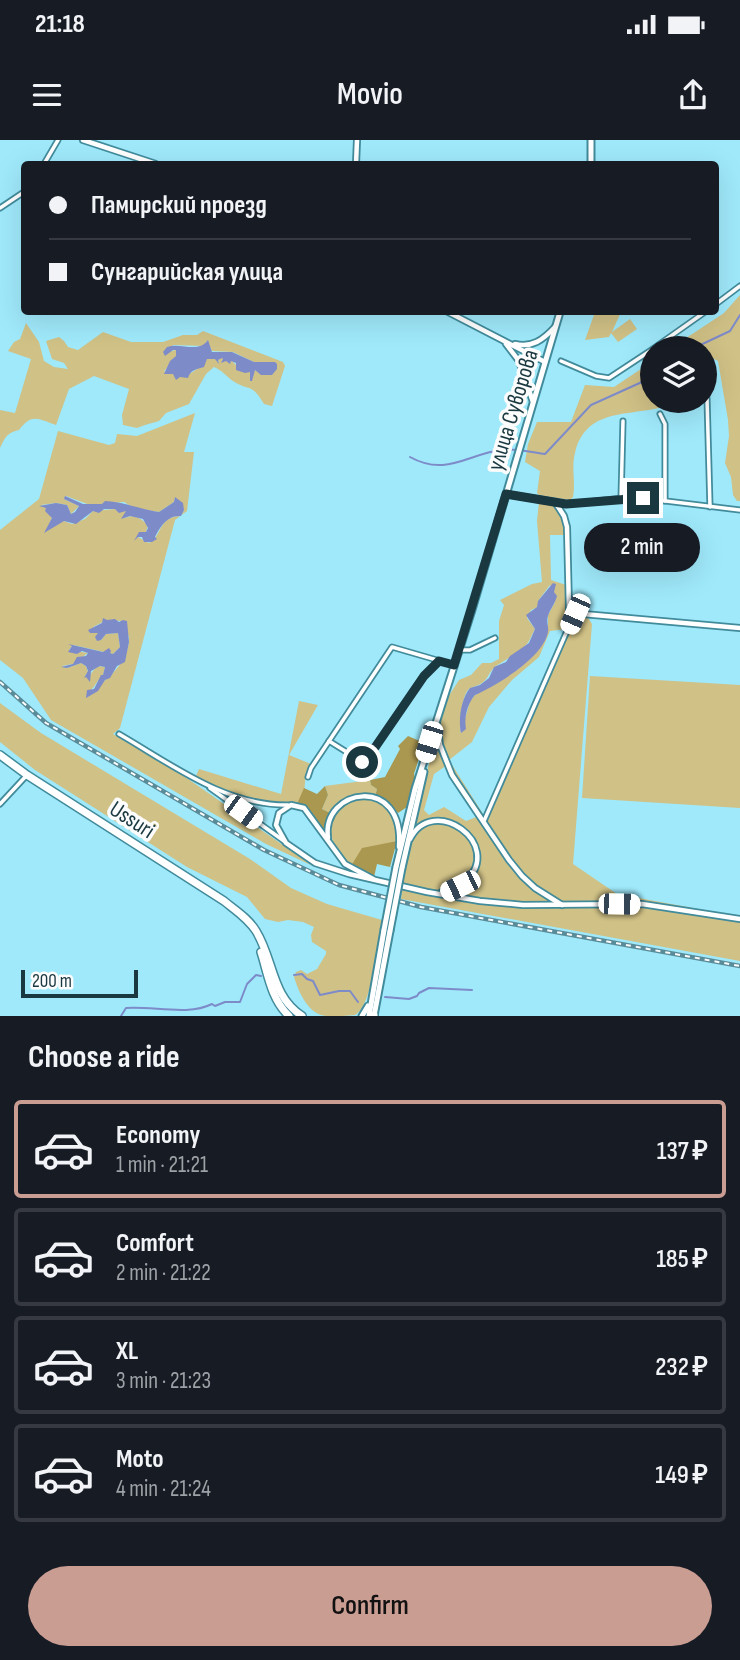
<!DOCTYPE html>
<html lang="en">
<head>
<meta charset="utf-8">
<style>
	:root { --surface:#171b24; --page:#242831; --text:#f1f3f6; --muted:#9ea1a6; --line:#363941; --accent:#ca9d93 }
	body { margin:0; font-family:"Sofia Sans Condensed",sans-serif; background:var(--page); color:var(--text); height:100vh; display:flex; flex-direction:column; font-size:26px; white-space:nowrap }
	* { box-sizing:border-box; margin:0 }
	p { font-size:23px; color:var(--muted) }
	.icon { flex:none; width:38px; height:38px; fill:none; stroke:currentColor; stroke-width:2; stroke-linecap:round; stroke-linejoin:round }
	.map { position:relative; height:876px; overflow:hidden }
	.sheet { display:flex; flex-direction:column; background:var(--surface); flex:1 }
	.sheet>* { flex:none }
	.top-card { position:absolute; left:21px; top:21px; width:698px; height:154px; border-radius:7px; box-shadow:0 7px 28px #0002; display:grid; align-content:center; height:154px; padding:0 28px; background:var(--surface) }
	.buttons { position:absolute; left:640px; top:196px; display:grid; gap:14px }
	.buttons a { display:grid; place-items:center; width:77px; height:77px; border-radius:50%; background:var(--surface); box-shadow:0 7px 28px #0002; font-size:35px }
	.scale { position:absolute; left:21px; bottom:18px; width:117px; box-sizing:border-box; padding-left:7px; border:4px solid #1a3840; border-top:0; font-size:19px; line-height:24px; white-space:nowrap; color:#1a3840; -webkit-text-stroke:5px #fcfcfc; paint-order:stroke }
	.end { position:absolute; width:32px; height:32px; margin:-16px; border:9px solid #1a3840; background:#fff; box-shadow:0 0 0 4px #fff }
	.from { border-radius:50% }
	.bubble { position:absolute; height:49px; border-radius:24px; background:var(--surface); box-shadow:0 7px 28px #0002; font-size:23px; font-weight:600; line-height:49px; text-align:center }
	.car { position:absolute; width:21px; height:42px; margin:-21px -10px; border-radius:9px; box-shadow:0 0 5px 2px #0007; background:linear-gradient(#fff 24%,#345 0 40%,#fff 0 76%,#345 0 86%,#fff 0) }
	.top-card b { display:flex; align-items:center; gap:24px; height:66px; font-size:26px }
	.top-card b+b { border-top:2px solid var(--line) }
	.top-card i { width:18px; height:18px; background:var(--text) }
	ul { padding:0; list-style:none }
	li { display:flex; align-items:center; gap:21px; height:98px; margin:0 14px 10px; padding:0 14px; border:4px solid var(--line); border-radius:7px }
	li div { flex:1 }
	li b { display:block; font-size:26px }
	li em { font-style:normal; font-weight:600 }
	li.current { border-color:var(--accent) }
	li>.icon { width:63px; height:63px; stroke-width:1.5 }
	h2 { padding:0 28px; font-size:32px; line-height:84px }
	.primary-button { display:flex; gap:14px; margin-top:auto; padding:14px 28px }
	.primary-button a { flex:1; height:80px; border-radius:42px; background:var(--accent); color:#111; font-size:28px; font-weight:600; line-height:80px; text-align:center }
	.status { display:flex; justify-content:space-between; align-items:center; height:49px; padding:0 35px; background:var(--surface); direction:ltr }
	.status svg { height:19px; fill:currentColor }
	header { display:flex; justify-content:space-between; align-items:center; height:91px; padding:0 28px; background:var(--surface); font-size:32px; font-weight:600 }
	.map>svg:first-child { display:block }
	.green { fill:#d0c186; fill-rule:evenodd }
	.forest { fill:#aa9750 }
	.water { fill:#7e8bc9 }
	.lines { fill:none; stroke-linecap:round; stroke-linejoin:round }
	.stream { stroke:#7e8bc9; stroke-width:2 }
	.minor-casing { stroke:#418b9b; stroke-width:7 }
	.tertiary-casing { stroke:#418b9b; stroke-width:8 }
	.secondary-casing { stroke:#418b9b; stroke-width:9 }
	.trunk-casing { stroke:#418b9b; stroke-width:10 }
	.minor { stroke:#fff; stroke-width:3.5 }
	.tertiary { stroke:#fff; stroke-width:4.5 }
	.secondary { stroke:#fff; stroke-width:5 }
	.trunk { stroke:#fff; stroke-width:7 }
	.rail-casing { stroke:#598b98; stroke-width:4.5 }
	.rail { stroke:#fcfcfc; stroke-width:2; stroke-dasharray:5; stroke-linecap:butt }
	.secondary-bridge-casing { stroke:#418b9b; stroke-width:9; stroke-linecap:butt }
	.secondary-bridge { stroke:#fff; stroke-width:5 }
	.route { stroke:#1a3840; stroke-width:9 }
	.labels { text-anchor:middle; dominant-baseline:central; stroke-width:7; stroke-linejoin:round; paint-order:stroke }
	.street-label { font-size:23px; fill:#1a3840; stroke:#fcfcfc }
</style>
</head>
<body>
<div class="status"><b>21:18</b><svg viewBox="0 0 49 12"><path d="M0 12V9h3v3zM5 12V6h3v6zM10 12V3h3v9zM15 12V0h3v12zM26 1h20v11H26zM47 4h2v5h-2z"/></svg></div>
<header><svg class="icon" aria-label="menu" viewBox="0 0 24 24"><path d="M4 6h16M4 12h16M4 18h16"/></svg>Movio<svg class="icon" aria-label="share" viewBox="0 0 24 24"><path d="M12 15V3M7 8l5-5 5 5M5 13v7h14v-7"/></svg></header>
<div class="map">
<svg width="740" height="876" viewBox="0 0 740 876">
	<rect width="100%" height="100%" fill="#9fe9fb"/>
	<g class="green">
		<polygon points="740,155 740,361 737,361 733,355 731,337 725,323 729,296 728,280 718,221 712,218 705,222 705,208 671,208 724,173"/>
		<polygon points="595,172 621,172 612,192 630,179 637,189 618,202 611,193 609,197 585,200"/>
		<path d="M26,183l13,19 5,19 10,6 14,2 -4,-6 -12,-4 -6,-18 13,-4 5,4 4,6 10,3 25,-18 28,10h32l20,-7h14l6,-4 80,31 2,4 -13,40 -8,-2c-13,-22 -14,-12 -31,-23 -7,-5 -10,-10 -19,-14l-8,7 -17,30 -23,9 -7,8 -14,4 -8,3 -14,-3 -1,-10 7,-26 -35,-13 -25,13 -13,36c-18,-6 -24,-12 -37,5 -13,3 -14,8 -19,18v-38l15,3 16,-54 -23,-8 6,-9 6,-3zM207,201l5,10 21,1 21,10 23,2v5l-14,5 -8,-4 -5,10v-8l-8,-1 -11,-11 -1,3 -8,-6 -4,3 1,3 -3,-4h-9c-16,17 -21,20 -43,12 5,-4 6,-10 12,-14v-7l-8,2 5,-7 31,1z"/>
		<path d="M653,221v40h24l-2,2c-38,16 -88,0 -100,50 -4,14 1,30 -2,44l-3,3 -31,-5 -2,-2 3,-22 -15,-9 3,-18 9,-22h34l14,-37 29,2z"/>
		<path d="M195,273l-11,39h10l-7,59 -12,9 -55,208 -7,6 65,38 135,94 -47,-22 -215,-124 -28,-42 -23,-18v-130l39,-31 19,-68 51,14 6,-2 2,-9 20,2zM66,356l24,9 34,-3 10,6 25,4 15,-10 1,-4 9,12 -3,6c-23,0 -19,21 -32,27l-11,-6 8,-5 2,-7c-7,-6 -13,-12 -23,-7l2,-7 -12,-2 -22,2 -8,8 -13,5 -8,-3 -15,4 3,-7 -5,-10 -6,-3 15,-2 11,2 4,9 8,-8 -15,-7zM107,480l14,1c3,6 9,13 8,20 -2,24 -25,42 -44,54 9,-6 11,-13 18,-20l2,-8c-10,-3 -12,5 -17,11l-3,-2 3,-4 -2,-6 -5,-3 -14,5 -5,-2 11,-2 15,-11 -19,-3 4,-5 40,9 7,-7 -2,-14 -12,1 -5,6 -2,-7 -6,-1v-5z"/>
		<path d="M539,361l14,3c7,10 12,18 11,31h-14l1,45 15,5 1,25 4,6 17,2 4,6 -19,240 44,30 76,14 47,12v41l-339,-62 7,-51 7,-21 -2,-2 32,-123 14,-22 12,-5 11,-12h9l8,-4v-38l5,-16 -4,-5 32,-16 10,-2 -5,-61zM550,445l5,17 -7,13v16l-30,38 -43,26 -5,6 -9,32c-2,-7 1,-37 7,-43 2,-3 10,-4 14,-7 6,-4 8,-13 14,-17 10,-7 23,-13 31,-22 3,-4 5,-10 8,-15l-8,-11 4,-8 7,-3v-6zM566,489l-82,185h-1l-34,-54 23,-18 17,-35 23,-27 27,-23 11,-26zM447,625l32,51 -13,5 -22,-14 -15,8 -5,-5 10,-36z"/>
		<polygon points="590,536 740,545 740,668 582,658"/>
		<path d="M299,561l19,4 -29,50 22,9 -5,8 -2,21 -7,11c-37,-1 -70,-8 -101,-28l3,-7 82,25z"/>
		<path d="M0,563l41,30 209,126 41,29 36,16 55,16c-4,20 -9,86 -27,95 -6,1 -19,1 -27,1 -19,0 -29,-23 -34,-39l2,-5 5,-2 6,4 10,-5 9,-15v-3l-14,-9 -1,-7 3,-8 -11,-5 -15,-2 -10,2 -13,-3 -18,-22 -60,-30 -152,-97 -35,-28z"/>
		<path d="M370,640l1,5 6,4 -2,8c-19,-4 -35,-1 -45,16l-8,-4 6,-14 -3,-9z"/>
		<path d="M364,659c25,3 32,19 33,42l-12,3 -34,22c-27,-26 -33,-61 13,-67z"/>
	</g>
	<g class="forest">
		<polygon points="408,596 424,603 414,634 415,637 407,667 398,673 388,662 375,657 377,649 371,645 370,640 385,637 400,609 398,606"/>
		<polygon points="325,646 328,655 322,669 330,673 325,690 323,690 313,675 297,664 304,648 317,654"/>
		<polygon points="397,701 390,727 377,724 374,737 351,726 362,708"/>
	</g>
	<g class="water">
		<path d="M208,200l4,12h20l22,10h21l2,2v5l-5,6h-11l-6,-5 -3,11h-2v-9l-5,1 -9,-3v-7l-5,-2 -1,3 -4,-3 -5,2 2,-4 -1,-1 -4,2 1,4 -4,-5h-8l-3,8c-7,2 -14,3 -16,11l-8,-1 -4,3 -3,-6h-9l6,-13 6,-5v-6h-3l-8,6 -2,-4 4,-5c14,-5 31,7 41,-7z"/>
		<path d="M65,356l18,8h19l3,-3c19,1 35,8 54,11l15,-10 1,-5 8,6 1,7 -3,6c-14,-1 -21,11 -26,21l2,2 -5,3h-8l-2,-5h-4l-4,4 5,-9h7l2,-4 -5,-9 -13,-3 -9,3 5,-8 -7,2 -4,-4h-11l-5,4 -6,-2 -17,13 -12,-3 -20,12 8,-15 -7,-7 1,-3 -7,-2 17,-3 11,2 4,9 4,-2 4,-6 -15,-7z"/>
		<path d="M553,443l3,1 -2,8 3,4c-2,8 -7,13 -9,20 -2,6 1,11 0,16 -5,26 -51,53 -73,63 -8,9 -11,23 -9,34l-5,4c-3,-13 0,-34 9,-45l10,-3 9,-7 5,-11 12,-5 4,-6 19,-13 6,-14 -9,-14 11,-8 1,-6z"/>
		<polygon points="103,478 107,480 115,479 119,482 123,480 127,481 129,502 125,522 117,526 110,538 105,540 98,551 86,558 87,550 94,549 101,535 103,535 105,527 100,526 91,531 90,542 86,537 84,538 88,531 86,526 81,523 67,528 61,527 73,524 77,517 86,516 88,513 82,511 77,514 68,512 72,506 68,504 103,512 109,508 111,511 110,513 113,514 120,507 118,493 106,494 101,500 97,501 95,497 98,493 90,493 88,490 102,483"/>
	</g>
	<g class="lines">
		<g class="stream">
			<polyline points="694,208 730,191 740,175"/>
			<path d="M410,317c36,20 58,-3 91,-7 13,-2 30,2 44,4l46,-49 62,-28"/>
			<polyline points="294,835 302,834 307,839 313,841 320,855 339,851 350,851 358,862"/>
			<polyline points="385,857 409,859 417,856 419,853 429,848 472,850"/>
			<path d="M121,876l5,-8c28,-2 62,8 86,-4l3,2 10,-4h15l7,-18 9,-9 5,1"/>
		</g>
		<g class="minor-casing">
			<g id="minor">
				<polyline points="44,24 58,0"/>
				<polyline points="0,68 24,52"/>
				<polyline points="716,164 740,146"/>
				<polyline points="654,208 705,172"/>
				<polyline points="561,221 596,236 609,238 653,209"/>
				<polyline points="707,258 710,367"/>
				<polyline points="660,274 665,284 665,361"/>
				<polyline points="621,359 623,281"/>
				<polyline points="555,362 569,364 633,357 740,370"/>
				<polyline points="459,510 470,510 495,498"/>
				<path d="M119,594c52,30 106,72 169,71"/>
				<polyline points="329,601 361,621 365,622 424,535 439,521"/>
				<polyline points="308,637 311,628 392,507 454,525"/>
				<polyline points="210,648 284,701"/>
				<polyline points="0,664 27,635"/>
				<polyline points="484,681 574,475"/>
			</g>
		</g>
		<g class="tertiary-casing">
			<g id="tertiary">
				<polyline points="83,0 156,24"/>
				<polyline points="356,24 357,0"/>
				<polyline points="448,172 545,222"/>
				<polyline points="506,204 519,221 533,262"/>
				<path d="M515,204c17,4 28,-4 40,-17"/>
				<polyline points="506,354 555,362 564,376 567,387 569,469 572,473 740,488"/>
				<polyline points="437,584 440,605 452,635 509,720 522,736 535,748 562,765"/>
				<path d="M328,698c-7,-50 77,-64 71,9"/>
				<path d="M410,699c23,-46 95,5 56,42 -7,6 -15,11 -24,11"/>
				<polyline points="375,740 345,724 304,668 291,665 279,673 276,685 286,703 315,723 349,734 427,752 480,761 523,765 642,764 740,779"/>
			</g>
		</g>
		<g class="secondary-casing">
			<g id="secondary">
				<polyline points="591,24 591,0"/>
				<polyline points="396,727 415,649 472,470 560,172"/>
				<polyline points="402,728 424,632"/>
				<polyline points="362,876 368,866"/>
				<polyline points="369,876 384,790"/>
				<polyline points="374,876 390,791"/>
			</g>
		</g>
		<g class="trunk-casing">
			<g id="trunk">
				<path d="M0,615l27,20 197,126c11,9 24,17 32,30 18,29 15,65 46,85"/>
				<path d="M261,812c7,22 10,47 28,64"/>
				<polyline points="374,876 374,875"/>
			</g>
		</g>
		<use href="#minor" class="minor"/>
		<use href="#tertiary" class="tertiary"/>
		<use href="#secondary" class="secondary"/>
		<use href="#trunk" class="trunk"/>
		<g class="rail-casing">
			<polyline id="rail" points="0,542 46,583 264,710 339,745 421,767 740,826"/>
		</g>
		<use href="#rail" class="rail"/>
		<g class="secondary-bridge-casing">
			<g id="secondary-bridge">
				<polyline points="384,790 396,727"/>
				<polyline points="390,791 402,728"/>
			</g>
		</g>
		<use href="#secondary-bridge" class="secondary-bridge"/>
	</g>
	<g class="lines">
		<polyline class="route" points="362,622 365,622 424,536 439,521 454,525 506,354 566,364 643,358"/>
	</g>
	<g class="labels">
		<g class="street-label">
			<text transform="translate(513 270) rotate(-73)">улица Суворова</text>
			<text transform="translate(132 680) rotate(33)">Ussuri</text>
		</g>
	</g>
</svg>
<div class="buttons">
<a><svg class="icon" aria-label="layers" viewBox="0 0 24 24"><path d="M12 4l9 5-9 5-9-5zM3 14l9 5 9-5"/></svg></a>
</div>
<div class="scale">200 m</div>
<i class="end from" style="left:362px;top:622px"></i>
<i class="end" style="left:643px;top:358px"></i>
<div class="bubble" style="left:584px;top:383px;width:116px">2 min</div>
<i class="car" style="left:575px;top:474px;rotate:204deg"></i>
<i class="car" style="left:429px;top:602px;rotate:197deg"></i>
<i class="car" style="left:243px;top:672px;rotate:126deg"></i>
<i class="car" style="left:460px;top:746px;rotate:244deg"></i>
<i class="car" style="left:619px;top:764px;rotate:91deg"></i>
<div class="top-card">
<b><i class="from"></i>Памирский проезд</b>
<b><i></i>Сунгарийская улица</b>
</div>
</div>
<section class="sheet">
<h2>Choose a ride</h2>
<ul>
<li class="current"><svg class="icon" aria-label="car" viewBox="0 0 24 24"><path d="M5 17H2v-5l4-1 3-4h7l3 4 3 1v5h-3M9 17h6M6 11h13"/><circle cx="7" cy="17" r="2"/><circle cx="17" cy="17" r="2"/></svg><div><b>Economy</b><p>1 min · 21:21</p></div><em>137 ₽</em></li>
<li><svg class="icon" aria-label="car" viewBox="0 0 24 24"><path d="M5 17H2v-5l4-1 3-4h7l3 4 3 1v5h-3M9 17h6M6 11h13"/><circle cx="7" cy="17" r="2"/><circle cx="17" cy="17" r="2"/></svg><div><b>Comfort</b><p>2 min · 21:22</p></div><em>185 ₽</em></li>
<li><svg class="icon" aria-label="car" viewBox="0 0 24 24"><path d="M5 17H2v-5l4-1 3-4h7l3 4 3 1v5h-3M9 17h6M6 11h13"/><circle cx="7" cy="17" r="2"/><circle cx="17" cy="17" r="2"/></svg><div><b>XL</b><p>3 min · 21:23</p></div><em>232 ₽</em></li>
<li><svg class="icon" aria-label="car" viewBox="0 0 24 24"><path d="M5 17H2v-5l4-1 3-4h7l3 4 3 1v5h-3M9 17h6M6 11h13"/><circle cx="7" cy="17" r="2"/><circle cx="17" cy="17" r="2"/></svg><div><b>Moto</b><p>4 min · 21:24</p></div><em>149 ₽</em></li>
</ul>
<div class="primary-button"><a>Confirm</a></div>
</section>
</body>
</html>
